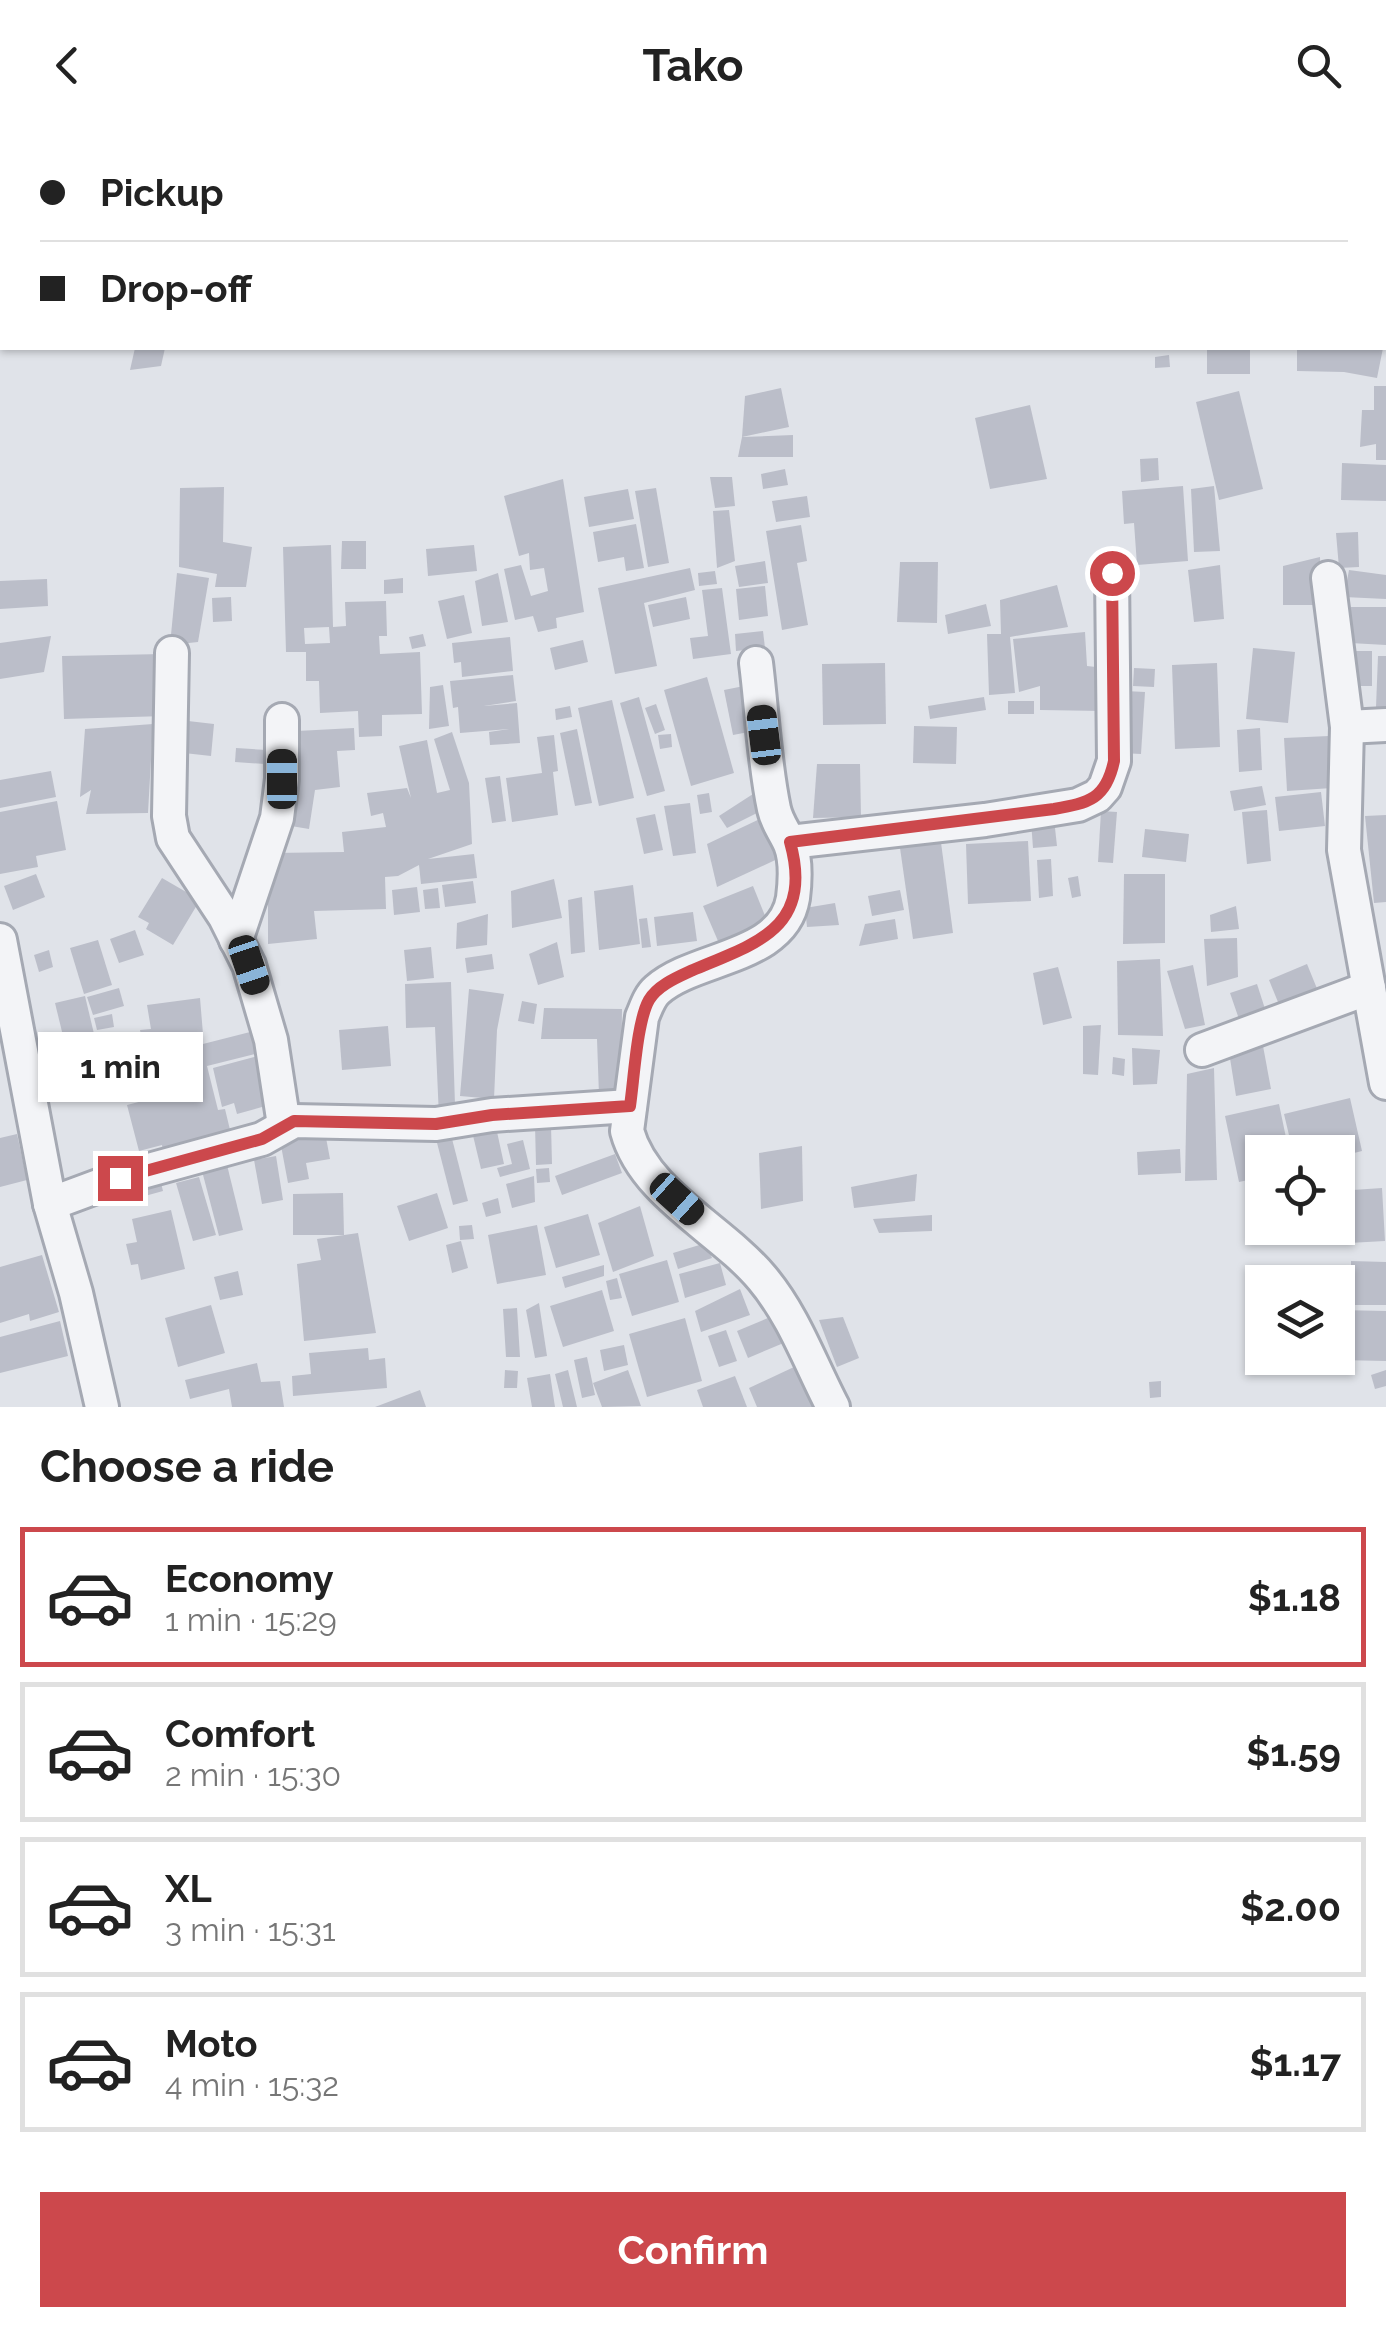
<!DOCTYPE html>
<html lang="en">
<head>
<meta charset="utf-8">
<style>
	:root { --surface:#fff; --page:#f6f6f6; --text:#222; --muted:#767676; --line:#e0e0e0; --accent:#cc484c }
	body { margin:0; font-family:Raleway,sans-serif; background:var(--page); color:var(--text); height:100vh; display:flex; flex-direction:column; font-size:38px; white-space:nowrap }
	* { box-sizing:border-box; margin:0 }
	p { font-size:32px; color:var(--muted) }
	.icon { flex:none; width:55px; height:55px; fill:none; stroke:currentColor; stroke-width:2; stroke-linecap:round; stroke-linejoin:round }
	.map { position:relative; height:1277px; overflow:hidden }
	.details { display:flex; flex-direction:column; background:var(--surface); flex:1 }
	.details>* { flex:none }
	.top-card { position:absolute; left:0px; top:0px; width:1388px; height:220px; box-shadow:0 2px 8px #0004; display:grid; align-content:center; height:220px; padding:0 40px; background:var(--surface) }
	.controls { position:absolute; left:1245px; top:1005px; display:grid; gap:20px }
	.controls a { display:grid; place-items:center; width:110px; height:110px; border-radius:0px; background:var(--surface); box-shadow:0 2px 8px #0004; font-size:50px }
	.end { position:absolute; width:45px; height:45px; margin:-22px; border:12px solid #cc484c; background:#fff; box-shadow:0 0 0 5px #fff }
	.from { border-radius:50% }
	.bubble { position:absolute; height:70px; border-radius:0px; background:var(--surface); box-shadow:0 2px 8px #0004; font-size:32px; font-weight:700; line-height:70px; text-align:center }
	.car { position:absolute; width:30px; height:60px; margin:-30px -15px; border-radius:12px; box-shadow:0 0 8px 2px #0007; background:linear-gradient(#222 24%,#8ab4d8 0 40%,#222 0 76%,#8ab4d8 0 86%,#222 0) }
	.top-card b { display:flex; align-items:center; gap:35px; height:95px; font-size:38px }
	.top-card b+b { border-top:2px solid var(--line) }
	.top-card i { width:25px; height:25px; background:var(--text) }
	ul { padding:0; list-style:none }
	li { display:flex; align-items:center; gap:30px; height:140px; margin:0 20px 15px; padding:0 20px; border:5px solid var(--line); border-radius:0px }
	li div { flex:1 }
	li b { display:block; font-size:38px }
	li em { font-style:normal; font-weight:700 }
	li.on { border-color:var(--accent) }
	li>.icon { width:90px; height:90px; stroke-width:1.5 }
	h2 { padding:0 40px; font-size:45px; line-height:120px }
	.primary-button { display:flex; gap:20px; margin-top:auto; padding:20px 40px }
	.primary-button a { flex:1; height:115px; border-radius:0px; background:var(--accent); color:#fff; font-size:40px; font-weight:700; line-height:115px; text-align:center }
	header { display:flex; justify-content:space-between; align-items:center; height:130px; padding:0 40px; background:var(--surface); font-size:45px; font-weight:700 }
	.map>svg:first-child { display:block }
	.building { fill:#bbbec9; fill-rule:evenodd }
	.lines { fill:none; stroke-linecap:round; stroke-linejoin:round }
	.minor-casing { stroke:#a5a9b3; stroke-width:38 }
	.minor { stroke:#f3f4f7; stroke-width:32 }
	.route { stroke:#cc484c; stroke-width:12 }
</style>
</head>
<body>
<header><svg class="icon" aria-label="back" viewBox="0 0 24 24"><path d="M15 5l-7 7 7 7"/></svg>Tako<svg class="icon" aria-label="search" viewBox="0 0 24 24"><circle cx="10" cy="10" r="6"/><path d="M15 15l6 6"/></svg></header>
<div class="map">
<svg width="1386" height="1277" viewBox="0 0 1386 1277">
	<rect width="100%" height="100%" fill="#e0e3e9"/>
	<g class="building">
		<polygon points="135,218 165,218 161,236 130,240"/>
		<rect x="1207" y="218" width="43" height="26"/>
		<polygon points="1297,218 1383,218 1377,248 1344,242 1297,241"/>
		<polygon points="1169,225 1170,237 1155,238 1155,227"/>
		<polygon points="1374,256 1386,256 1386,330 1376,330 1376,314 1360,317 1362,280 1374,280"/>
		<polygon points="781,258 789,297 742,307 745,266"/>
		<polygon points="1239,261 1263,359 1219,370 1196,272"/>
		<polygon points="1030,275 1047,349 990,359 975,288"/>
		<polygon points="793,305 793,327 738,327 742,307"/>
		<polygon points="1158,328 1159,350 1141,352 1140,329"/>
		<polygon points="1342,333 1386,335 1386,371 1341,370"/>
		<polygon points="785,339 788,355 763,359 761,344"/>
		<polygon points="710,347 732,347 735,376 715,378"/>
		<polygon points="563,349 584,482 556,488 557,498 538,502 533,486 515,490 504,439 521,435 531,466 548,461 544,438 530,440 529,423 519,426 504,366"/>
		<polygon points="1183,356 1188,431 1137,435 1134,393 1124,394 1122,361"/>
		<polygon points="1214,356 1220,421 1194,422 1191,359"/>
		<polygon points="224,357 223,412 252,417 246,457 215,457 217,444 179,437 180,358"/>
		<polygon points="656,358 669,433 648,437 635,361"/>
		<polygon points="628,359 634,389 589,397 584,367"/>
		<polygon points="807,366 810,387 776,392 772,371"/>
		<polygon points="729,380 735,431 717,438 713,381"/>
		<polygon points="636,394 644,438 626,441 624,427 598,432 593,402"/>
		<polygon points="801,395 807,431 797,433 808,495 782,500 766,401"/>
		<polygon points="1358,402 1359,437 1339,438 1336,403"/>
		<polygon points="342,411 366,411 366,439 341,439"/>
		<path d="M331,415l2,82 13,-1 -1,-24 41,-1 1,35h-8l1,18 40,-2 2,62 -40,1v21l-23,1 -1,-26 -38,2 -1,-32h-13v-29h-20l-3,-105zM329,497l1,16 -25,1 -1,-16z"/>
		<polygon points="474,415 477,441 428,446 426,419"/>
		<polygon points="1320,427 1321,475 1283,475 1283,436"/>
		<polygon points="765,431 768,453 739,457 735,436"/>
		<polygon points="900,432 938,432 937,493 897,492"/>
		<polygon points="1220,435 1224,489 1194,492 1188,440"/>
		<polygon points="690,438 695,460 644,473 657,536 615,544 598,458"/>
		<polygon points="1349,440 1386,445 1386,469 1344,467"/>
		<polygon points="715,441 717,454 699,456 698,443"/>
		<polygon points="177,443 209,448 198,512 170,515"/>
		<polygon points="498,443 508,492 482,496 475,451"/>
		<polygon points="403,448 403,463 384,464 384,450"/>
		<polygon points="47,449 48,476 0,479 0,451"/>
		<polygon points="1057,455 1068,497 1010,507 1015,563 989,565 987,504 1001,504 1000,470"/>
		<polygon points="765,456 768,486 739,490 736,459"/>
		<polygon points="722,458 731,524 693,529 690,508 708,506 702,460"/>
		<polygon points="464,465 472,503 447,509 438,471"/>
		<polygon points="231,467 232,491 213,492 212,468"/>
		<polygon points="686,467 690,489 653,497 648,475"/>
		<polygon points="986,474 991,496 948,504 945,485"/>
		<polygon points="1351,477 1386,477 1386,515 1350,513"/>
		<polygon points="763,501 765,518 736,521 735,504"/>
		<polygon points="1085,502 1087,536 1105,538 1103,581 1040,580 1040,556 1019,562 1013,509"/>
		<polygon points="423,504 426,516 412,519 409,507"/>
		<polygon points="51,506 44,542 0,549 0,513"/>
		<polygon points="510,507 513,541 462,547 461,532 454,533 452,513"/>
		<polygon points="583,510 588,532 555,540 550,518"/>
		<polygon points="1253,518 1295,522 1288,593 1246,589"/>
		<polygon points="1353,521 1372,521 1372,556 1354,556"/>
		<polygon points="164,524 165,586 64,589 62,526"/>
		<polygon points="1378,526 1386,526 1386,578 1376,577"/>
		<polygon points="885,533 886,594 823,595 822,534"/>
		<polygon points="1217,533 1220,617 1175,619 1172,535"/>
		<polygon points="1134,538 1155,539 1154,557 1133,556"/>
		<polygon points="513,545 516,571 484,576 517,573 520,613 490,615 489,602 509,599 460,603 458,577 453,578 450,551"/>
		<polygon points="707,547 734,643 691,656 664,560"/>
		<polygon points="443,555 449,596 429,599 430,557"/>
		<polygon points="749,555 759,600 733,605 724,560"/>
		<polygon points="1125,561 1145,562 1141,624 1121,623"/>
		<polygon points="639,567 665,661 647,666 620,573"/>
		<polygon points="984,567 986,580 930,589 928,576"/>
		<polygon points="612,570 634,668 599,676 578,578"/>
		<rect x="1008" y="571" width="26" height="13"/>
		<polygon points="656,574 665,600 655,604 645,578"/>
		<polygon points="570,576 572,587 556,590 555,579"/>
		<polygon points="188,591 214,594 211,626 184,623"/>
		<polygon points="153,594 148,683 86,684 91,660 80,667 85,599"/>
		<polygon points="914,596 957,597 956,634 913,633"/>
		<polygon points="354,598 355,620 337,621 340,657 315,660 309,699 291,696 297,601"/>
		<polygon points="1260,598 1262,640 1239,642 1237,600"/>
		<polygon points="577,599 592,673 575,676 560,603"/>
		<polygon points="452,602 469,653 472,714 428,729 474,724 477,748 421,754 419,735 398,746 385,747 386,779 314,781 317,809 268,814 268,747 273,723 344,722 342,702 386,697 383,683 371,686 367,663 407,658 411,668 399,616 427,610 437,663 450,660 434,609"/>
		<polygon points="671,604 672,617 660,619 658,605"/>
		<polygon points="554,605 558,641 553,642 558,685 512,692 506,648 542,643 537,607"/>
		<polygon points="1329,606 1332,658 1287,661 1284,608"/>
		<polygon points="236,618 266,620 265,634 235,632"/>
		<polygon points="817,634 860,634 861,687 813,688"/>
		<polygon points="51,641 56,667 0,678 0,650"/>
		<polygon points="500,646 506,691 492,693 485,648"/>
		<polygon points="1262,656 1266,675 1234,681 1230,661"/>
		<polygon points="1321,662 1325,696 1279,701 1275,667"/>
		<polygon points="709,663 712,682 700,684 697,665"/>
		<polygon points="753,664 763,680 727,698 719,686"/>
		<polygon points="57,671 66,720 36,726 38,737 0,744 0,682"/>
		<polygon points="690,673 696,723 673,726 664,676"/>
		<polygon points="1267,680 1271,731 1247,734 1242,682"/>
		<polygon points="1101,681 1117,682 1113,733 1098,732"/>
		<polygon points="655,684 663,720 644,724 636,688"/>
		<polygon points="768,685 786,725 717,757 707,714"/>
		<polygon points="1386,685 1386,772 1374,773 1365,686"/>
		<polygon points="1054,689 1057,716 1033,718 1031,691"/>
		<polygon points="1145,699 1189,704 1186,732 1142,727"/>
		<polygon points="940,705 953,803 913,809 899,711"/>
		<polygon points="1028,711 1031,771 968,774 966,714"/>
		<polygon points="1051,729 1053,766 1039,768 1037,730"/>
		<polygon points="36,744 45,767 13,780 4,756"/>
		<polygon points="1124,744 1165,744 1165,813 1123,814"/>
		<polygon points="1078,746 1081,766 1072,768 1068,748"/>
		<polygon points="162,748 200,770 173,815 146,799 149,793 138,787"/>
		<polygon points="554,749 562,788 512,798 511,761"/>
		<polygon points="473,751 476,773 445,777 442,755"/>
		<polygon points="633,755 640,814 599,820 594,761"/>
		<polygon points="753,756 768,793 718,811 703,776"/>
		<polygon points="417,757 420,782 394,785 392,760"/>
		<polygon points="438,758 440,778 425,779 423,760"/>
		<polygon points="900,760 904,780 872,786 868,766"/>
		<polygon points="582,767 585,822 571,824 568,770"/>
		<polygon points="835,773 839,795 807,797 805,778"/>
		<polygon points="1236,776 1239,799 1211,802 1210,785"/>
		<polygon points="693,782 697,811 657,816 654,787"/>
		<polygon points="488,784 487,815 456,819 457,793"/>
		<polygon points="647,788 651,817 642,818 639,789"/>
		<polygon points="895,789 898,809 859,816 865,794"/>
		<polygon points="135,800 144,825 119,833 110,809"/>
		<polygon points="1237,808 1238,847 1207,856 1204,809"/>
		<polygon points="98,810 112,855 84,864 70,818"/>
		<polygon points="557,812 564,847 538,855 529,824"/>
		<polygon points="431,817 434,848 407,851 404,820"/>
		<polygon points="49,820 53,837 39,842 34,825"/>
		<polygon points="492,824 494,839 467,843 465,828"/>
		<polygon points="1160,829 1163,906 1118,905 1117,831"/>
		<polygon points="1307,834 1318,861 1280,877 1269,850"/>
		<polygon points="1193,835 1205,895 1185,899 1167,841"/>
		<polygon points="1058,837 1072,888 1043,895 1033,843"/>
		<polygon points="451,852 455,975 439,987 435,897 406,898 405,854"/>
		<polygon points="1257,854 1267,885 1241,895 1230,863"/>
		<polygon points="119,858 124,876 93,885 87,867"/>
		<polygon points="469,859 504,864 497,900 494,969 460,966"/>
		<polygon points="85,866 95,908 65,914 55,873"/>
		<polygon points="200,868 203,904 142,911 140,900 151,899 147,875"/>
		<polygon points="522,871 537,874 534,894 518,891"/>
		<polygon points="544,878 622,879 621,962 599,965 597,909 541,909"/>
		<polygon points="112,884 114,897 97,900 94,888"/>
		<polygon points="1101,895 1098,945 1083,944 1083,896"/>
		<polygon points="388,896 391,936 342,940 339,900"/>
		<polygon points="254,901 259,923 207,936 218,980 225,979 231,1004 163,1022 162,1015 139,1021 127,975 158,967 148,928"/>
		<polygon points="1263,916 1271,959 1236,966 1229,922"/>
		<polygon points="1132,918 1160,920 1157,954 1133,955"/>
		<polygon points="258,926 269,975 237,984 234,973 222,977 213,938"/>
		<polygon points="1113,927 1125,929 1124,946 1112,944"/>
		<polygon points="120,931 129,964 98,972 90,939"/>
		<polygon points="1214,938 1217,1050 1185,1051 1187,944"/>
		<polygon points="1350,968 1362,1021 1338,1027 1338,1022 1293,1022 1284,984"/>
		<polygon points="1279,974 1289,1022 1262,1022 1262,1047 1239,1052 1225,986"/>
		<polygon points="494,988 504,1034 481,1039 470,993"/>
		<polygon points="535,995 551,995 552,1034 536,1035"/>
		<polygon points="324,997 330,1029 306,1033 309,1049 288,1053 279,1005"/>
		<polygon points="450,1001 468,1071 453,1075 435,1005"/>
		<polygon points="17,1004 27,1050 0,1057 0,1008"/>
		<polygon points="523,1010 530,1039 500,1047 497,1038 512,1034 507,1014"/>
		<polygon points="802,1016 803,1071 761,1079 759,1023"/>
		<polygon points="1180,1019 1181,1043 1138,1045 1137,1022"/>
		<polygon points="615,1024 622,1043 562,1065 555,1046"/>
		<polygon points="276,1026 283,1070 262,1074 254,1030"/>
		<polygon points="227,1035 243,1100 219,1106 202,1041"/>
		<polygon points="549,1038 550,1052 537,1053 536,1039"/>
		<polygon points="917,1044 915,1071 854,1078 851,1057"/>
		<polygon points="534,1046 535,1072 512,1078 506,1054"/>
		<polygon points="199,1047 216,1105 193,1111 176,1053"/>
		<polygon points="160,1049 163,1061 134,1069 131,1056"/>
		<polygon points="1382,1058 1385,1111 1331,1114 1330,1098 1338,1098 1338,1061"/>
		<polygon points="343,1063 344,1105 293,1105 293,1064"/>
		<polygon points="437,1063 448,1098 409,1111 397,1076"/>
		<polygon points="498,1068 501,1083 486,1087 482,1073"/>
		<polygon points="640,1076 654,1126 613,1142 598,1093"/>
		<polygon points="171,1080 185,1139 141,1150 138,1134 131,1135 126,1114 137,1112 132,1089"/>
		<polygon points="588,1084 600,1125 556,1138 544,1097"/>
		<polygon points="932,1085 932,1101 879,1103 873,1089"/>
		<polygon points="472,1095 474,1109 460,1110 459,1096"/>
		<polygon points="537,1095 546,1145 497,1154 488,1105"/>
		<polygon points="1265,1098 1313,1098 1313,1100 1266,1104"/>
		<polygon points="358,1103 376,1203 304,1211 297,1134 321,1130 317,1109"/>
		<polygon points="461,1111 468,1138 452,1143 446,1115"/>
		<polygon points="706,1113 712,1128 678,1139 673,1123"/>
		<polygon points="42,1125 59,1182 30,1191 29,1184 0,1193 0,1137"/>
		<polygon points="667,1130 679,1172 632,1186 619,1144"/>
		<polygon points="1351,1131 1386,1132 1386,1175 1351,1175"/>
		<polygon points="720,1133 726,1155 685,1168 679,1144"/>
		<polygon points="604,1135 604,1146 565,1158 562,1147"/>
		<polygon points="238,1141 243,1165 220,1170 214,1147"/>
		<polygon points="617,1148 622,1168 610,1170 606,1151"/>
		<polygon points="740,1159 750,1185 701,1202 695,1181"/>
		<polygon points="602,1160 614,1201 563,1217 550,1176"/>
		<polygon points="539,1173 547,1226 535,1228 526,1180"/>
		<polygon points="211,1175 225,1223 178,1237 165,1188"/>
		<polygon points="517,1178 520,1227 506,1227 503,1179"/>
		<polygon points="1338,1180 1386,1181 1386,1231 1338,1230"/>
		<polygon points="775,1185 786,1212 748,1228 737,1201"/>
		<polygon points="843,1187 859,1228 837,1237 819,1190"/>
		<polygon points="685,1188 702,1251 647,1267 629,1204"/>
		<polygon points="60,1191 68,1226 0,1243 0,1207"/>
		<polygon points="726,1200 737,1231 719,1237 708,1206"/>
		<polygon points="624,1215 628,1235 604,1241 600,1220"/>
		<polygon points="368,1218 369,1230 385,1228 387,1258 293,1266 292,1246 311,1244 309,1223"/>
		<polygon points="587,1227 595,1265 582,1268 574,1230"/>
		<polygon points="257,1233 261,1252 280,1251 284,1277 232,1277 229,1259 190,1269 185,1250"/>
		<polygon points="794,1237 814,1277 757,1277 749,1258"/>
		<polygon points="505,1240 518,1241 517,1258 504,1258"/>
		<polygon points="568,1240 577,1277 563,1277 555,1244"/>
		<polygon points="628,1240 641,1276 602,1277 593,1253"/>
		<polygon points="1386,1240 1386,1256 1375,1259 1371,1245"/>
		<polygon points="550,1244 555,1277 532,1277 527,1248"/>
		<polygon points="735,1246 747,1277 703,1277 697,1260"/>
		<polygon points="1161,1251 1161,1267 1150,1268 1149,1252"/>
		<polygon points="420,1260 426,1277 375,1277"/>
	</g>
	<g class="lines">
		<g class="minor-casing">
			<g id="minor">
				<polyline points="1083,2 1083,0"/>
				<polyline points="1328,448 1347,597 1344,720 1386,953"/>
				<polyline points="172,523 169,686 173,708 225,787 249,835 271,910 284,995"/>
				<path d="M756,533c6,48 8,99 18,146 3,14 11,23 16,35 6,15 5,38 3,54 -10,61 -98,58 -136,92 -8,7 -11,18 -15,27l-15,114c17,63 94,98 135,147 32,38 48,85 71,129"/>
				<polyline points="1347,597 1386,595"/>
				<polyline points="790,712 985,690 1078,675 1097,666 1105,657 1114,631 1112,443"/>
				<polyline points="0,810 50,1074 76,1163 102,1277"/>
				<polyline points="236,810 277,688 282,649 282,590"/>
				<polyline points="1202,920 1369,858"/>
				<polyline points="50,1074 120,1048 262,1009 294,991 436,994 492,985 630,976"/>
			</g>
		</g>
		<use href="#minor" class="minor"/>
	</g>
	<g class="lines">
		<path class="route" d="M120,1048l142,-39 32,-18 142,3 56,-9 138,-9c4,-27 7,-85 19,-106 9,-15 29,-23 44,-30 64,-27 121,-42 97,-128l264,-33c35,-6 52,-10 60,-48l-2,-188"/>
	</g>
</svg>
<div class="controls">
<a><svg class="icon" aria-label="locate" viewBox="0 0 24 24"><circle cx="12" cy="12" r="6"/><path d="M12 2v4M12 18v4M2 12h4M18 12h4"/></svg></a>
<a><svg class="icon" aria-label="layers" viewBox="0 0 24 24"><path d="M12 4l9 5-9 5-9-5zM3 14l9 5 9-5"/></svg></a>
</div>
<i class="end from" style="left:1112px;top:443px"></i>
<i class="end" style="left:120px;top:1048px"></i>
<div class="bubble" style="left:38px;top:902px;width:165px">1 min</div>
<i class="car" style="left:764px;top:605px;rotate:353deg"></i>
<i class="car" style="left:282px;top:649px;rotate:0deg"></i>
<i class="car" style="left:249px;top:835px;rotate:161deg"></i>
<i class="car" style="left:677px;top:1069px;rotate:132deg"></i>
<div class="top-card">
<b><i class="from"></i>Pickup</b>
<b><i></i>Drop-off</b>
</div>
</div>
<section class="details">
<h2>Choose a ride</h2>
<ul>
<li class="on"><svg class="icon" aria-label="car" viewBox="0 0 24 24"><path d="M5 17H2v-5l4-1 3-4h7l3 4 3 1v5h-3M9 17h6M6 11h13"/><circle cx="7" cy="17" r="2"/><circle cx="17" cy="17" r="2"/></svg><div><b>Economy</b><p>1 min · 15:29</p></div><em>$1.18</em></li>
<li><svg class="icon" aria-label="car" viewBox="0 0 24 24"><path d="M5 17H2v-5l4-1 3-4h7l3 4 3 1v5h-3M9 17h6M6 11h13"/><circle cx="7" cy="17" r="2"/><circle cx="17" cy="17" r="2"/></svg><div><b>Comfort</b><p>2 min · 15:30</p></div><em>$1.59</em></li>
<li><svg class="icon" aria-label="car" viewBox="0 0 24 24"><path d="M5 17H2v-5l4-1 3-4h7l3 4 3 1v5h-3M9 17h6M6 11h13"/><circle cx="7" cy="17" r="2"/><circle cx="17" cy="17" r="2"/></svg><div><b>XL</b><p>3 min · 15:31</p></div><em>$2.00</em></li>
<li><svg class="icon" aria-label="car" viewBox="0 0 24 24"><path d="M5 17H2v-5l4-1 3-4h7l3 4 3 1v5h-3M9 17h6M6 11h13"/><circle cx="7" cy="17" r="2"/><circle cx="17" cy="17" r="2"/></svg><div><b>Moto</b><p>4 min · 15:32</p></div><em>$1.17</em></li>
</ul>
<div class="primary-button"><a>Confirm</a></div>
</section>
</body>
</html>
